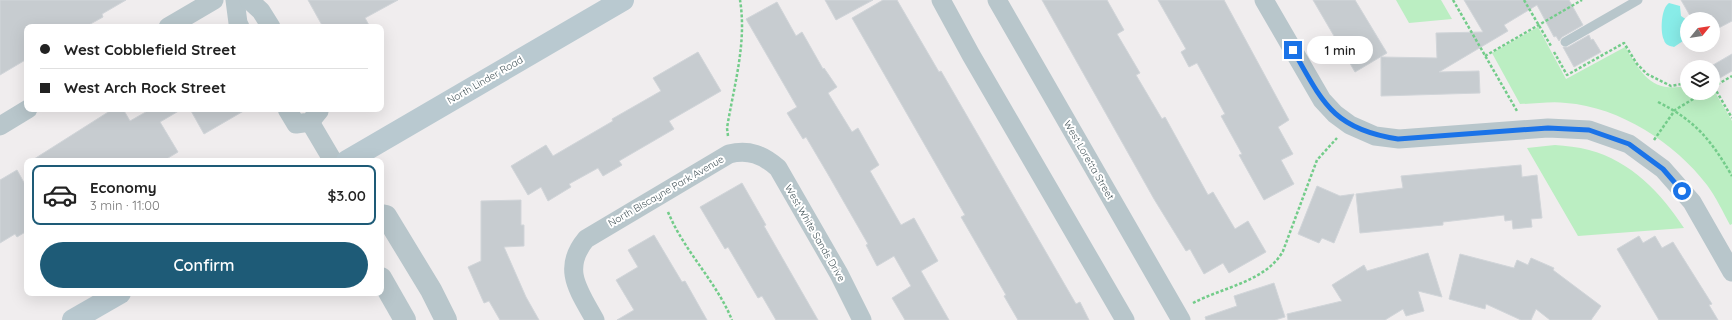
<!DOCTYPE html>
<html lang="en">
<head>
<meta charset="utf-8">
<style>
	:root { --surface:#fff; --page:#f6f6f6; --text:#222; --muted:#767676; --line:#e0e0e0; --accent:#1e5b77 }
	body { margin:0; font-family:Quicksand,sans-serif; background:var(--page); color:var(--text); height:100vh; display:flex; flex-direction:column; font-size:15px; white-space:nowrap }
	* { box-sizing:border-box; margin:0 }
	p { font-size:13px; color:var(--muted) }
	.icon { flex:none; width:22px; height:22px; fill:none; stroke:currentColor; stroke-width:2; stroke-linecap:round; stroke-linejoin:round }
	.map { position:relative; flex:1; overflow:hidden }
	.sheet { position:absolute; left:24px; top:158px; width:360px; height:138px; display:flex; flex-direction:column; background:var(--surface); border-radius:8px; box-shadow:0 4px 16px #0002 }
	.sheet>* { flex:none }
	.guide { position:absolute; left:24px; top:24px; width:360px; height:88px; border-radius:8px; box-shadow:0 4px 16px #0002; display:grid; align-content:center; height:88px; padding:0 16px; background:var(--surface) }
	.needle { width:26px; rotate:60deg }
	.fabs { position:absolute; left:1680px; top:12px; display:grid; gap:8px }
	.fabs a { display:grid; place-items:center; width:40px; height:40px; border-radius:50%; background:var(--surface); box-shadow:0 4px 16px #0002; font-size:20px }
	.end { position:absolute; width:18px; height:18px; margin:-9px; border:5px solid #1a73e8; background:#fff; box-shadow:0 0 0 2px #fff }
	.from { border-radius:50% }
	.bubble { position:absolute; height:28px; border-radius:14px; background:var(--surface); box-shadow:0 4px 16px #0002; font-size:13px; font-weight:600; line-height:28px; text-align:center }
	.guide b { display:flex; align-items:center; gap:14px; height:38px; font-size:15px }
	.guide b+b { border-top:1px solid var(--line) }
	.guide i { width:10px; height:10px; background:var(--text) }
	ul { padding:7px 0 0; list-style:none }
	li { display:flex; align-items:center; gap:12px; height:60px; margin:0 8px 6px; padding:0 8px; border:2px solid transparent; border-radius:8px }
	li div { flex:1 }
	li b { display:block; font-size:15px }
	li em { font-style:normal; font-weight:600 }
	li.on { border-color:var(--accent) }
	li>.icon { width:36px; height:36px; stroke-width:1.5 }
	.action { display:flex; gap:8px; margin-top:auto; padding:8px 16px }
	.action a { flex:1; height:46px; border-radius:24px; background:var(--accent); color:#fff; font-size:16px; font-weight:600; line-height:46px; text-align:center }
	.map>svg:first-child { display:block }
	.green { fill:#bbeec2 }
	.water { fill:#88ece8 }
	.building { fill:#c7ccd0; stroke:#d1d5d9 }
	.lines { fill:none; stroke-linecap:round; stroke-linejoin:round }
	.path { stroke:#73cc8a; stroke-width:2.5; stroke-dasharray:3 2; stroke-linecap:butt }
	.service { stroke:#b8c6cb; stroke-width:9 }
	.minor { stroke:#b8c6cb; stroke-width:19 }
	.tertiary { stroke:#b8c6cb; stroke-width:22 }
	.secondary { stroke:#b9c9d0; stroke-width:22 }
	.route { stroke:#1a73e8; stroke-width:5 }
	.labels { text-anchor:middle; dominant-baseline:central; stroke-width:4; stroke-linejoin:round; paint-order:stroke }
	.street-label { font-size:10px; fill:#46565b; stroke:#fff }
</style>
</head>
<body>
<div class="map">
<svg width="1732" height="320" viewBox="0 0 1732 320">
	<rect width="100%" height="100%" fill="#f0edee"/>
	<g class="green">
		<polygon points="1396,0 1441,0 1452,19 1409,23"/>
		<path d="M1538,27l28,52 59,-32c17,27 26,46 62,39v7h4l3,7 12,-7h7v-4l19,32v103l-2,1c-7,-13 -14,-28 -23,-40 -32,-42 -87,-78 -141,-82 -15,-2 -31,1 -46,1l-28,-51z"/>
		<path d="M1555,145c11,1 23,2 34,5 42,11 72,43 95,78l-106,8 -51,-88z"/>
	</g>
	<path class="water" d="M1669,3l11,3 1,10 6,4v9l-4,4v8l-9,6c-4,-1 -9,-2 -10,-7 -4,-8 -3,-32 5,-37z"/>
	<g class="building">
		<polygon points="0,0 126,0 102,14 103,17 85,27 27,27 27,59 0,75"/>
		<polygon points="308,0 398,0 365,18 370,27 323,27"/>
		<polygon points="825,0 873,0 836,20"/>
		<polygon points="883,0 897,0 939,72 941,71 1076,304 1080,302 1089,320 1018,320 1004,296 1006,295 961,217 965,215 852,18"/>
		<polygon points="1042,0 1107,0 1124,30 1117,34 1140,73 1136,75 1162,119 1165,117 1208,195 1213,192 1235,229 1248,221 1266,252 1229,273 1223,263 1204,274 1190,249 1186,251 1154,199"/>
		<polygon points="1158,0 1224,0 1289,120 1278,127 1293,154 1281,160 1294,184 1264,200 1239,155 1242,154 1221,116 1225,114 1197,63 1189,67 1181,52 1186,49"/>
		<polygon points="1313,0 1355,0 1387,53 1355,72"/>
		<polygon points="1464,0 1569,0 1583,25 1562,37 1559,41 1556,36 1554,37 1537,5 1504,25 1508,31 1439,72 1479,71 1480,93 1381,96 1381,57 1437,58 1436,33 1483,32"/>
		<polygon points="1681,0 1732,0 1732,21 1713,31 1713,19 1692,19"/>
		<polygon points="777,2 796,36 802,32 823,69 824,68 837,87 828,93 852,132 858,128 879,165 870,171 901,225 914,218 938,261 921,271 949,320 905,320 892,298 911,286 894,256 877,266 866,245 868,244 829,176 806,137 803,139 787,113 797,107 746,19"/>
		<polygon points="1589,35 1591,40 1593,39 1601,52 1574,67 1563,47 1568,47"/>
		<polygon points="698,52 721,91 669,121 674,129 619,161 622,165 603,176 598,168 569,184 571,187 548,201 541,187 528,195 511,166 546,145 553,156 613,121 612,119 661,91 653,78"/>
		<polygon points="1732,54 1732,71 1713,82 1713,65"/>
		<polygon points="113,109 123,109 130,121 151,109 182,109 160,122 178,152 163,161 31,161"/>
		<polygon points="190,109 247,109 204,134"/>
		<polygon points="1521,165 1522,177 1537,175 1542,218 1531,219 1532,227 1513,229 1512,220 1505,221 1504,215 1443,222 1443,225 1360,233 1356,194 1403,188 1401,176"/>
		<polygon points="17,170 27,188 27,231 17,237 15,234 0,243 0,180"/>
		<polygon points="742,183 766,225 764,226 818,320 776,320 762,296 758,298 728,247 725,249 700,207"/>
		<polygon points="1317,186 1340,196 1354,194 1334,243 1322,238 1319,243 1298,234"/>
		<polygon points="521,200 521,225 524,225 524,246 504,247 526,297 539,320 500,320 489,301 484,303 468,267 481,261 481,201"/>
		<polygon points="654,235 682,282 685,281 707,320 617,320 634,310 616,280 638,267 628,250"/>
		<polygon points="1639,236 1643,243 1655,236 1662,248 1673,242 1712,304 1709,305 1718,320 1659,320 1617,249"/>
		<polygon points="1428,253 1442,297 1418,291 1424,311 1406,316 1403,309 1385,320 1288,320 1287,314 1342,301 1332,285 1364,265 1367,271"/>
		<polygon points="1460,254 1514,268 1517,260 1528,265 1531,258 1554,268 1553,270 1601,306 1591,320 1550,320 1536,309 1531,320 1521,320 1486,304 1485,309 1449,299"/>
		<polygon points="1274,283 1285,317 1275,320 1206,320 1205,317 1237,306 1234,296"/>
	</g>
	<g class="lines">
		<g class="path">
			<polyline points="1453,0 1517,111"/>
			<polyline points="1524,0 1551,46"/>
			<polyline points="1554,52 1567,75 1624,43 1637,64 1647,74 1671,86 1687,83"/>
			<polyline points="1485,56 1582,0"/>
			<polyline points="1713,87 1732,76"/>
			<polyline points="1714,87 1732,118"/>
			<path d="M1658,102c38,19 53,38 74,74"/>
			<path d="M728,136l-1,-8c7,-43 20,-85 13,-128"/>
			<polyline points="1654,140 1675,110 1703,93"/>
			<path d="M668,212c16,39 48,69 64,108"/>
			<path d="M1193,303c28,-15 74,-22 90,-52l34,-91 20,-22"/>
		</g>
		<polyline class="service" points="1565,42 1638,0"/>
		<g class="minor">
			<polyline points="235,0 238,23 240,27"/>
			<polyline points="249,0 261,11 271,27"/>
			<polyline points="941,0 971,55 1125,320"/>
			<polyline points="997,0 1181,320"/>
			<polyline points="1264,0 1322,100 1335,114 1350,125 1375,136 1399,139 1548,128 1589,130 1629,144 1663,169 1692,202 1732,272"/>
			<polyline points="168,27 214,0"/>
			<polyline points="287,109 296,124 310,122 319,111 318,109"/>
			<polyline points="310,122 333,161"/>
			<polyline points="0,126 28,109"/>
			<path d="M595,320c-16,-29 -34,-51 -9,-81l143,-85c20,-5 34,1 49,14l61,106 23,46"/>
		</g>
		<g class="tertiary">
			<polyline points="381,215 386,216 431,290 446,320"/>
			<polyline points="381,278 405,320"/>
		</g>
		<g class="secondary">
			<polyline points="347,161 623,0"/>
			<polyline points="73,320 120,293"/>
		</g>
	</g>
	<g class="lines">
		<path class="route" d="M1293,50c30,53 40,79 105,89l150,-11 41,2 40,14 34,25 19,22"/>
	</g>
	<g class="labels">
		<g class="street-label">
			<text transform="translate(485 80) rotate(-30)">North Linder Road</text>
			<text transform="translate(1089 160) rotate(60)">West Loretta Street</text>
			<text transform="translate(666 191) rotate(-30)">North Biscayne Park Avenue</text>
			<text transform="translate(815 233) rotate(60)">West White Sands Drive</text>
		</g>
	</g>
</svg>
<div class="fabs">
<a><svg class="needle" viewBox="-14 -14 28 28"><path d="M0-13l5 13h-10z" fill="#e53935"/><path d="M0 13l5-13h-10z" fill="#767676"/></svg></a>
<a><svg class="icon" aria-label="layers" viewBox="0 0 24 24"><path d="M12 4l9 5-9 5-9-5zM3 14l9 5 9-5"/></svg></a>
</div>
<i class="end from" style="left:1682px;top:191px"></i>
<i class="end" style="left:1293px;top:50px"></i>
<div class="bubble" style="left:1307px;top:36px;width:66px">1 min</div>
<div class="guide">
<b><i class="from"></i>West Cobblefield Street</b>
<b><i></i>West Arch Rock Street</b>
</div>
<section class="sheet">
<ul>
<li class="on"><svg class="icon" aria-label="car" viewBox="0 0 24 24"><path d="M5 17H2v-5l4-1 3-4h7l3 4 3 1v5h-3M9 17h6M6 11h13"/><circle cx="7" cy="17" r="2"/><circle cx="17" cy="17" r="2"/></svg><div><b>Economy</b><p>3 min · 11:00</p></div><em>$3.00</em></li>
</ul>
<div class="action"><a>Confirm</a></div>
</section>
</div>
</body>
</html>
